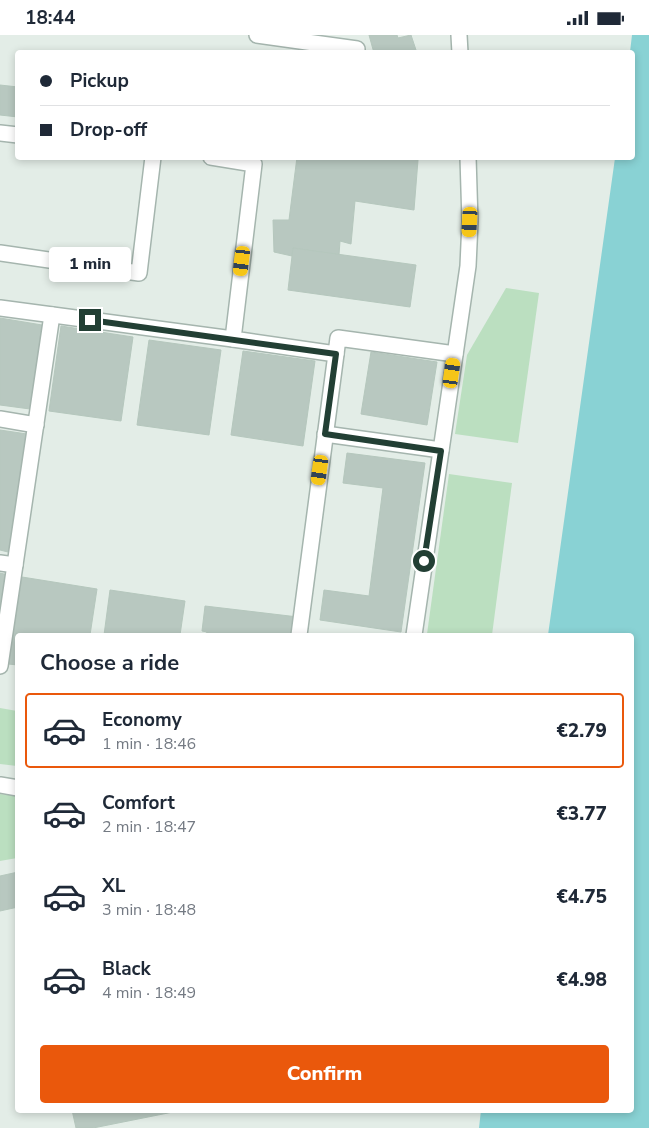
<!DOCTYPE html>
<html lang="en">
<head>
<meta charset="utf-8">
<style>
	:root { --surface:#fff; --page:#f2f2f3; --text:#1f2937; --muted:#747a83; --line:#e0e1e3; --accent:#ea580c }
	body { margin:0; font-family:"Nunito Sans",sans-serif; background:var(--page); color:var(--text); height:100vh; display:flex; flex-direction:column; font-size:19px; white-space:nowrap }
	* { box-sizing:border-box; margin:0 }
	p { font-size:16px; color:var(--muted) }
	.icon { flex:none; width:28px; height:28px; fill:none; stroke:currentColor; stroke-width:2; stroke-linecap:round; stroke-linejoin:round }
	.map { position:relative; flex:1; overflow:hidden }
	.details { position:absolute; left:15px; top:598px; width:619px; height:480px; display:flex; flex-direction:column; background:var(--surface); border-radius:5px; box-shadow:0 2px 8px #0003 }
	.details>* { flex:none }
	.hud { position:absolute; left:15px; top:15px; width:620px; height:110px; border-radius:5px; box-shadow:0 2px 8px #0003; display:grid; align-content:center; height:110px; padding:0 25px; background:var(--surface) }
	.end { position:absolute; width:22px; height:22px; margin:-11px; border:6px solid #223f34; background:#fff; box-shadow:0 0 0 2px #fff }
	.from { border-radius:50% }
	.bubble { position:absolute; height:35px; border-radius:5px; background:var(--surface); box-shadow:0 2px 8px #0003; font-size:16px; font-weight:800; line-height:35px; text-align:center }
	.car { position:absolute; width:15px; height:30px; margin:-15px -8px; border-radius:6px; box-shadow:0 0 4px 1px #0007; background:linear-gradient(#f5c518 24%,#345 0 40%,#f5c518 0 76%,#345 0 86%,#f5c518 0) }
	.hud b { display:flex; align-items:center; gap:18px; height:48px; font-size:19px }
	.hud b+b { border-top:1px solid var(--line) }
	.hud i { width:12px; height:12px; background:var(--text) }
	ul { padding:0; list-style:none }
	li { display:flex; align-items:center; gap:15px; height:75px; margin:0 10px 8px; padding:0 15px; border:2px solid transparent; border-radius:5px }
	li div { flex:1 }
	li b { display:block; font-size:19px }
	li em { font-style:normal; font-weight:800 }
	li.active { border-color:var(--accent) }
	li>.icon { width:45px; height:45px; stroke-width:1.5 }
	h2 { padding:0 25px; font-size:22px; line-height:60px }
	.primary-button { display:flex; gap:10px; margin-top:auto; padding:10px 25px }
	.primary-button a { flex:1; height:58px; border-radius:5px; background:var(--accent); color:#fff; font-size:20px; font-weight:800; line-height:58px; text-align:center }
	.status { display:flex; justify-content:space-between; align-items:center; height:35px; padding:0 25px; background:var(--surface); direction:ltr }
	.status svg { height:14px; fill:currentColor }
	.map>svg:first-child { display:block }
	.green { fill:#bbdfc0 }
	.water { fill:#89d2d4 }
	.building { fill:#b8c8c0; stroke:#b5c7bd }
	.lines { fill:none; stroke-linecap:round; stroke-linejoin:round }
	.minor-casing { stroke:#a5b5ae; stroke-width:18 }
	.minor { stroke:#fff; stroke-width:15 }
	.route { stroke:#223f34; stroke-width:6 }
</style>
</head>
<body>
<div class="status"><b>18:44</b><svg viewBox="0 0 49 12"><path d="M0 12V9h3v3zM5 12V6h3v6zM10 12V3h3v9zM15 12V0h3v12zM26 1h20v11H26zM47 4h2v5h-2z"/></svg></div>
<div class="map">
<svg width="649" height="1093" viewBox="0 0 649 1093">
	<rect width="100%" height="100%" fill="#e3ede7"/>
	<g class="green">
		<polygon points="506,253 539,258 518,408 455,399 467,320"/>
		<polygon points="449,439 512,448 492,600 427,599"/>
		<polygon points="0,673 17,676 17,731 0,729"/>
		<polygon points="0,759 18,761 17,823 0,826"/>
	</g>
	<polygon class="water" points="632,0 649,0 649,1093 479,1093 481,1075 631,1075 631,600 548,600 615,123 632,122 632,18 630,17"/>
	<g class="building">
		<polygon points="369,0 397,0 398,3 411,0 417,18 374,18"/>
		<polygon points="0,50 18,52 18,82 0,80"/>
		<polygon points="297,122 401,122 418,125 414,175 355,166 351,209 340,206 339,220 293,213 292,221 274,217 273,185 289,185"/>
		<polygon points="293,213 416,230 410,272 288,255"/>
		<polygon points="0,283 42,290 30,374 0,370"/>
		<polygon points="61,291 133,302 121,386 49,376"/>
		<polygon points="149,305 221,315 209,400 137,390"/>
		<polygon points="243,316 315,326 303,411 231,400"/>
		<polygon points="371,317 437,327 427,390 361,379"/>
		<polygon points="0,395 27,399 8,517 0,515"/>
		<polygon points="347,418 425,428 401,597 320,585 324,555 369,561 383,453 343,448"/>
		<polygon points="0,538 8,540 0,602"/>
		<polygon points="22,542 97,554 90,600 18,600 18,630 8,629"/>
		<polygon points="110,555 185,566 180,600 104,600"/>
		<polygon points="205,571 298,582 296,600 206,600 207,597 202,596"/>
		<polygon points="18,837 18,872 0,876 0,841"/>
		<polygon points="72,1075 183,1075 93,1093 76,1093"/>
	</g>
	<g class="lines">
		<g class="minor-casing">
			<g id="minor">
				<polyline points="257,0 357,14"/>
				<polyline points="459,0 460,18"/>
				<polyline points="0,98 18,100"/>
				<polyline points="211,122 254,129 233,304 336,319 338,303 455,319"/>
				<polyline points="0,218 139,238 153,122"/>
				<polyline points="0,273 233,304"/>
				<polyline points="0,384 36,390"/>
				<polyline points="325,399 441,415"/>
				<polyline points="0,528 15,530"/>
				<polyline points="299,600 336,319"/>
				<polyline points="414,600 468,231 470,187 468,122"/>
				<polyline points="0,631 52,280"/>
				<polyline points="0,750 18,753"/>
			</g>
		</g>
		<use href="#minor" class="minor"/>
	</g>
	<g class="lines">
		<polyline class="route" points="90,285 336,319 325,399 441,416 424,526"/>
	</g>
</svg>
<i class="end from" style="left:424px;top:526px"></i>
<i class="end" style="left:90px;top:285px"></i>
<div class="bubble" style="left:49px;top:212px;width:82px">1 min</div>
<i class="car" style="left:470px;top:187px;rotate:183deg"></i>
<i class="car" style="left:242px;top:226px;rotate:187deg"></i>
<i class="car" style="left:452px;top:338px;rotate:8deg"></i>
<i class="car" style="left:320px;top:435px;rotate:188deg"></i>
<div class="hud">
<b><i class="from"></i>Pickup</b>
<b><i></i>Drop-off</b>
</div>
<section class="details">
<h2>Choose a ride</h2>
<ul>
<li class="active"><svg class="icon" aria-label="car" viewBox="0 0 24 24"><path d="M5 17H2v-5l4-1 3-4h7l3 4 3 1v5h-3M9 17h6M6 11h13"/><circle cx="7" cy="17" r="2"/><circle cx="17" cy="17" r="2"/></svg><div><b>Economy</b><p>1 min · 18:46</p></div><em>€2.79</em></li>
<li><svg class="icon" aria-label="car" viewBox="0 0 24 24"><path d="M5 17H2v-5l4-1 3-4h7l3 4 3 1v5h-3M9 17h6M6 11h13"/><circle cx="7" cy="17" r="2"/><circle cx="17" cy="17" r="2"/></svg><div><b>Comfort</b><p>2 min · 18:47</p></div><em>€3.77</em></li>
<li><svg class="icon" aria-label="car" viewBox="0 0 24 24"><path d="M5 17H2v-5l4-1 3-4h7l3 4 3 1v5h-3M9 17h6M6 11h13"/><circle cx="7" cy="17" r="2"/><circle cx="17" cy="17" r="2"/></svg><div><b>XL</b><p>3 min · 18:48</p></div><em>€4.75</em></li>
<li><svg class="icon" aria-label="car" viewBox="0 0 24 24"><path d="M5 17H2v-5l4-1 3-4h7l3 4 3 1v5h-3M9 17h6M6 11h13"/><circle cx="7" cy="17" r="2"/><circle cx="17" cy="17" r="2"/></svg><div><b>Black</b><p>4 min · 18:49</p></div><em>€4.98</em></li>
</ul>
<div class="primary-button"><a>Confirm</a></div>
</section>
</div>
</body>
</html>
